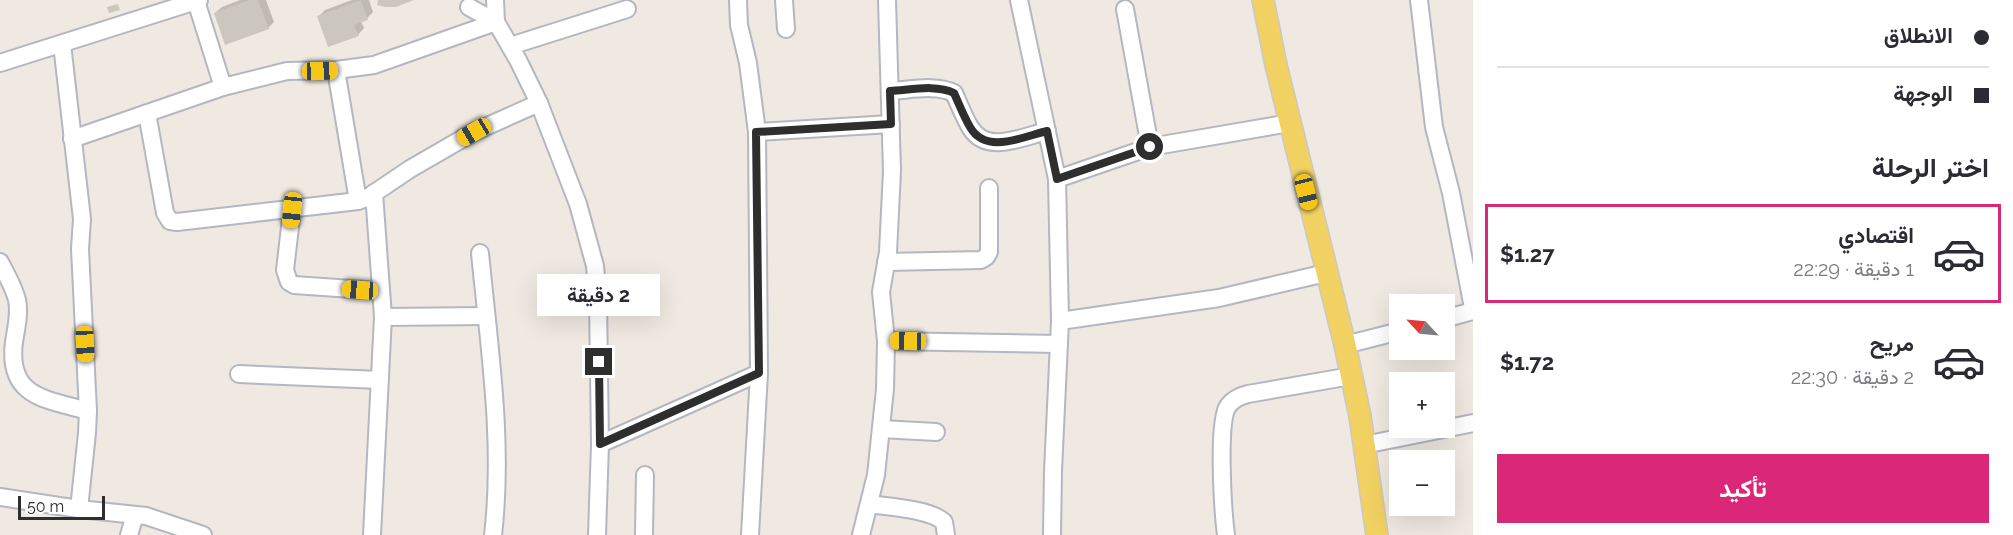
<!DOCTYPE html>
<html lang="ar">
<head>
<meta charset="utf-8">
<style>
	:root { --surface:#fff; --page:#f7f7f7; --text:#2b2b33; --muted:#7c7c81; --line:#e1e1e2; --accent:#db2777 }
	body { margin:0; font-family:Raleway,Vazirmatn,sans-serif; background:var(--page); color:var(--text); direction:rtl; height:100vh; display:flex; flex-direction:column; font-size:22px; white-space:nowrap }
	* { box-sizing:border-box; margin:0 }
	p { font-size:20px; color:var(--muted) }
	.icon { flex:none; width:33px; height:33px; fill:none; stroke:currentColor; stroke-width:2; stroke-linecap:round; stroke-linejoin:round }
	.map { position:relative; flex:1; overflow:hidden; direction:ltr }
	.panel { display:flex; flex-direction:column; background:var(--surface); width:540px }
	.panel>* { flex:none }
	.guide { display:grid; align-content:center; height:132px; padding:0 24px; background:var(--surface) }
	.needle { width:39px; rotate:296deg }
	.tools { position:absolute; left:1389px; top:294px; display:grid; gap:12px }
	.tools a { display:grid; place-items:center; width:66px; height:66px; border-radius:0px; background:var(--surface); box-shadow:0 6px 24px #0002; font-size:30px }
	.scale { position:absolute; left:18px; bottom:15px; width:87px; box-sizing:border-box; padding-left:6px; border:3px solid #2e2e2e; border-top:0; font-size:16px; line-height:21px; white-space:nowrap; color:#2e2e2e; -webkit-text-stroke:4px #fff; paint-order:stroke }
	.end { position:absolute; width:27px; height:27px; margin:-14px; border:8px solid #2e2e2e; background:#fff; box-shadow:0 0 0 3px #fff }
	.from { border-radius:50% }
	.bubble { position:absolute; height:42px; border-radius:0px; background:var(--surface); box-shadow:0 6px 24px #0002; font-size:20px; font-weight:700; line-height:42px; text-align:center; direction:rtl }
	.car { position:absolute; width:18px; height:36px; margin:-18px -9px; border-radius:8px; box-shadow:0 0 4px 2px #0007; background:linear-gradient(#f5c518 24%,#345 0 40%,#f5c518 0 76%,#345 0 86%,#f5c518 0) }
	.guide b { display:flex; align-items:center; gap:21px; height:57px; font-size:22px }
	.guide b+b { border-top:2px solid var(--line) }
	.guide i { width:15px; height:15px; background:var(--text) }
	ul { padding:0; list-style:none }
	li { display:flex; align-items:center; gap:18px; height:99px; margin:0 12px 9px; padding:0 12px; border:3px solid transparent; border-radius:0px }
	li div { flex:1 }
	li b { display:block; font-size:22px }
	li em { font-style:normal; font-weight:700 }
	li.on { border-color:var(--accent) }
	li>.icon { width:54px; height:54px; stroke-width:1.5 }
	h2 { padding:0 24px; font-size:27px; line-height:72px }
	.primary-button { display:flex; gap:12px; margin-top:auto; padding:12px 24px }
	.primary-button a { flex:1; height:69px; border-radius:0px; background:var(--accent); color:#fff; font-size:24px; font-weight:700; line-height:69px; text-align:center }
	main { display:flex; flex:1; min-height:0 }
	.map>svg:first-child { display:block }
	.shadow { fill:#0003 }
	.building { fill:#cbc7bf }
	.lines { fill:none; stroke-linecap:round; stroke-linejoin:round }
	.minor-casing { stroke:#b4b7c1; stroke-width:20 }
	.major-casing { stroke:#c9c9c9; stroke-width:24 }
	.minor { stroke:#fff; stroke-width:16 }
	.major { stroke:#f2d163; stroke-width:21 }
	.route { stroke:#2e2e2e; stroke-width:8 }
</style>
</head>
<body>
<main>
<section class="panel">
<div class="guide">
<b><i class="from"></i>الانطلاق</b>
<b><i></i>الوجهة</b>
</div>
<h2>اختر الرحلة</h2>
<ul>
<li class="on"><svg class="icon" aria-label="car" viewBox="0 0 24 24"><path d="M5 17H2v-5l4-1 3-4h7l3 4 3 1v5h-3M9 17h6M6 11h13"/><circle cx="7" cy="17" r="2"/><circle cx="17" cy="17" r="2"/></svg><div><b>اقتصادي</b><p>1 دقيقة · 22:29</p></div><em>$1.27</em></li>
<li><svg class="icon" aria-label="car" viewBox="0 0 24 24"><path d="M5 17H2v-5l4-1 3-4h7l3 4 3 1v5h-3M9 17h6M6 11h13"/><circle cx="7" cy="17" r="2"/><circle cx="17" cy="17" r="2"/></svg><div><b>مريح</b><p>2 دقيقة · 22:30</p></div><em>$1.72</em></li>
</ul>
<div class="primary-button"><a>تأكيد</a></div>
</section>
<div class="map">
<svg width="1473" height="535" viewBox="0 0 1473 535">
	<rect width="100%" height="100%" fill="#efe9e1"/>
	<g class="shadow">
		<polygon points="240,0 266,0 274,22 268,28 215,13 222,7"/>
		<polygon points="352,0 369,0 373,12 367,18 361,21 364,28 358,35 319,16 325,10"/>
	</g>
	<g class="building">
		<polygon points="249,0 258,0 269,29 225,45 214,13"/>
		<polygon points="361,0 368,20 354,25 359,36 328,47 317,16"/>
		<polygon points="378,0 414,0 396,7 385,7 377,5"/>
		<polygon points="118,4 120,10 109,13 107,7"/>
	</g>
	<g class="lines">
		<g class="minor-casing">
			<g id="minor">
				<polyline points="738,0 739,25 748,63 757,132 759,373 750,535"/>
				<polyline points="784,0 786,29"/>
				<polyline points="1019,0 1057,179 1060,321 1053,471 1052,535"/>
				<polyline points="1419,0 1434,127 1451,193 1473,308"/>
				<polyline points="196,1 223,87"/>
				<polyline points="469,7 496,22 495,0"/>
				<polyline points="1125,9 1150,147"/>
				<polyline points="62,44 82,219 80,249 88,411 87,433 79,509 146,516 203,535"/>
				<polyline points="510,46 627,9"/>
				<polyline points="0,63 199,0"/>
				<polyline points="336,70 358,201"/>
				<path d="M890,91c20,-1 46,-7 64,2 5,11 10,24 16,34 16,28 52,10 77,4"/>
				<polyline points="147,113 165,213 170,221 177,222 358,201 367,198 410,169 474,132 539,103"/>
				<polyline points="757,132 891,124"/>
				<polyline points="72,139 223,87 287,71 336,70 374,65 496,22 518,60 539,103 578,204 595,266 598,299 600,444 597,535"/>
				<polyline points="1057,179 1150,147 1290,123"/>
				<polyline points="292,210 285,270 289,282 294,285 381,291"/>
				<path d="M480,253c9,93 24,189 13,282"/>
				<path d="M0,262c6,12 14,25 17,38 3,13 -1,29 -3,42 -7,55 31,57 74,69"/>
				<polyline points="886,262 981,260 986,257 989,252 989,188"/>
				<polyline points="383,317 486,316"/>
				<polyline points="1444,319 1473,311"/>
				<polyline points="1060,321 1219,298 1326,273"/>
				<polyline points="886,341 1059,344"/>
				<polyline points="1345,345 1400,331"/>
				<polyline points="239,374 380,380"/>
				<polyline points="881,429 936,432"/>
				<polyline points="600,444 759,373"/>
				<polyline points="1364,445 1473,423"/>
				<polyline points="0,497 79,509"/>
				<path d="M869,504c20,3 61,5 75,18l2,13"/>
				<polyline points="129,535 135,515"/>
				<polyline points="372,535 383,317 374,193"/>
				<polyline points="644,535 645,475"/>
				<polyline points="861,535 876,475 885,389 886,341 881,292 888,252 892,171 887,0"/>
				<path d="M1226,535c-3,-23 -9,-113 2,-129 5,-7 12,-10 20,-12l103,-18"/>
			</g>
		</g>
		<g class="major-casing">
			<polyline id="major" points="1263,0 1276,65 1345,345 1360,416 1377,535"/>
		</g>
		<use href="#minor" class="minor"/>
		<use href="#major" class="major"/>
	</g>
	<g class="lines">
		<path class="route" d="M599,362l1,82 159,-71 -3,-241 135,-8 -1,-33c20,-1 46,-7 64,2 5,11 10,24 16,34 16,28 52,10 77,4l10,48 93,-32"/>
	</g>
</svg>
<div class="tools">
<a><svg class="needle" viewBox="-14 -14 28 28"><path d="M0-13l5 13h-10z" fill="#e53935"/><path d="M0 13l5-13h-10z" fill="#7c7c81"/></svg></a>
<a>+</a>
<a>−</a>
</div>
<div class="scale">50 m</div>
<i class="end from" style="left:1150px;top:147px"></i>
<i class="end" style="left:599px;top:362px"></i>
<div class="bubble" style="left:537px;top:274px;width:123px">2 دقيقة</div>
<i class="car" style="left:320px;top:71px;rotate:88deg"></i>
<i class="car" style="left:474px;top:132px;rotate:240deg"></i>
<i class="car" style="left:1306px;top:192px;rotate:166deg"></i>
<i class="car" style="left:292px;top:210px;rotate:186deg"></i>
<i class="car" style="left:360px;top:290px;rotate:274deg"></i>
<i class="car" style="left:908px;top:341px;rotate:271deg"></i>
<i class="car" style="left:85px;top:344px;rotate:177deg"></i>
</div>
</main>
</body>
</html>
